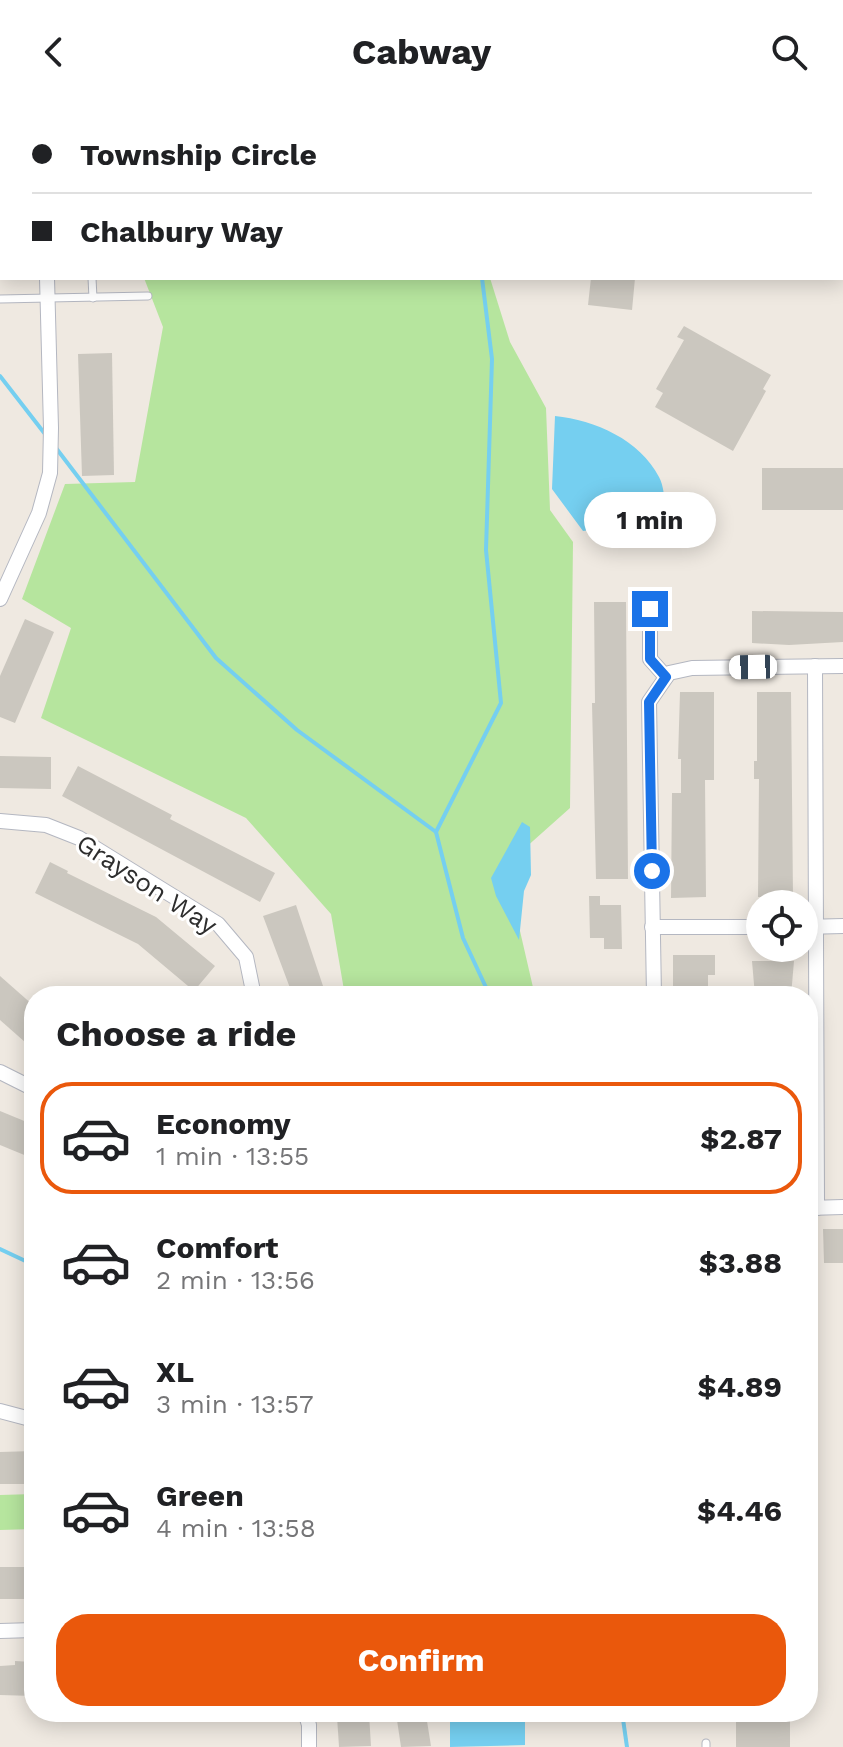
<!DOCTYPE html>
<html lang="en">
<head>
<meta charset="utf-8">
<style>
	:root { --surface:#fff; --page:#f6f6f6; --text:#202124; --muted:#757577; --line:#e0e0e0; --accent:#ea580c }
	body { margin:0; font-family:"Work Sans",sans-serif; background:var(--page); color:var(--text); height:100vh; display:flex; flex-direction:column; font-size:30px; white-space:nowrap }
	* { box-sizing:border-box; margin:0 }
	p { font-size:26px; color:var(--muted) }
	.icon { flex:none; width:44px; height:44px; fill:none; stroke:currentColor; stroke-width:2; stroke-linecap:round; stroke-linejoin:round }
	.map { position:relative; flex:1; overflow:hidden }
	.panel { position:absolute; left:24px; top:882px; width:794px; height:736px; display:flex; flex-direction:column; background:var(--surface); border-radius:32px; box-shadow:0 4px 20px #0003 }
	.panel>* { flex:none }
	.banner { position:absolute; left:0px; top:0px; width:844px; height:176px; box-shadow:0 4px 20px #0003; display:grid; align-content:center; height:176px; padding:0 32px; background:var(--surface) }
	.tools { position:absolute; left:746px; top:786px; display:grid; gap:16px }
	.tools a { display:grid; place-items:center; width:72px; height:72px; border-radius:50%; background:var(--surface); box-shadow:0 4px 20px #0003; font-size:40px }
	.end { position:absolute; width:36px; height:36px; margin:-18px; border:10px solid #1a73e8; background:#fff; box-shadow:0 0 0 4px #fff }
	.from { border-radius:50% }
	.bubble { position:absolute; height:56px; border-radius:28px; background:var(--surface); box-shadow:0 4px 20px #0003; font-size:26px; font-weight:700; line-height:56px; text-align:center }
	.car { position:absolute; width:24px; height:48px; margin:-24px -12px; border-radius:10px; box-shadow:0 0 6px 2px #0007; background:linear-gradient(#fff 24%,#345 0 40%,#fff 0 76%,#345 0 86%,#fff 0) }
	.banner b { display:flex; align-items:center; gap:28px; height:76px; font-size:30px }
	.banner b+b { border-top:2px solid var(--line) }
	.banner i { width:20px; height:20px; background:var(--text) }
	ul { padding:0; list-style:none }
	li { display:flex; align-items:center; gap:24px; height:112px; margin:0 16px 12px; padding:0 16px; border:4px solid transparent; border-radius:32px }
	li div { flex:1 }
	li b { display:block; font-size:30px }
	li em { font-style:normal; font-weight:700 }
	li.current { border-color:var(--accent) }
	li>.icon { width:72px; height:72px; stroke-width:1.5 }
	h2 { padding:0 32px; font-size:36px; line-height:96px }
	.action { display:flex; gap:16px; margin-top:auto; padding:16px 32px }
	.action a { flex:1; height:92px; border-radius:32px; background:var(--accent); color:#fff; font-size:32px; font-weight:700; line-height:92px; text-align:center }
	header { display:flex; justify-content:space-between; align-items:center; height:104px; padding:0 32px; background:var(--surface); font-size:36px; font-weight:700 }
	.map>svg:first-child { display:block }
	.green { fill:#b6e59e }
	.water { fill:#75cff0 }
	.lines { fill:none; stroke-linecap:round; stroke-linejoin:round }
	.stream { stroke:#75cff0; stroke-width:4 }
	.building { fill:#cbc7bf }
	.lane-casing { stroke:#b4b7c1; stroke-width:9 }
	.street-casing { stroke:#b4b7c1; stroke-width:16 }
	.primary-casing { stroke:#c9c9c9; stroke-width:24 }
	.lane { stroke:#fff; stroke-width:7 }
	.street { stroke:#fff; stroke-width:14 }
	.primary { stroke:#f2d163; stroke-width:22 }
	.route { stroke:#1a73e8; stroke-width:10 }
	.labels { text-anchor:middle; dominant-baseline:central; stroke-width:6; stroke-linejoin:round; paint-order:stroke }
	.street-label { font-size:26px; fill:#2e2e2e; stroke:#fff }
</style>
</head>
<body>
<header><svg class="icon" aria-label="back" viewBox="0 0 24 24"><path d="M15 5l-7 7 7 7"/></svg>Cabway<svg class="icon" aria-label="search" viewBox="0 0 24 24"><circle cx="10" cy="10" r="6"/><path d="M15 15l6 6"/></svg></header>
<div class="map">
<svg width="843" height="1643" viewBox="0 0 843 1643">
	<rect width="100%" height="100%" fill="#efe9e1"/>
	<g class="green">
		<polygon points="144,174 490,174 510,238 546,304 550,406 573,438 570,704 505,762 535,892 345,892 331,810 246,714 41,614 71,524 22,495 65,380 135,378 163,223"/>
		<polygon points="34,1390 34,1425 0,1426 0,1391"/>
	</g>
	<g class="water">
		<path d="M555,312c40,4 85,24 104,61 6,11 6,30 7,43l-83,11 -31,-42z"/>
		<polygon points="522,718 530,723 531,771 524,787 519,836 496,792 491,774"/>
		<polygon points="450,1608 525,1608 525,1641 450,1643"/>
	</g>
	<g class="lines">
		<g class="stream">
			<polyline points="462,0 462,2"/>
			<polyline points="0,272 45,330"/>
			<polyline points="56,344 216,554 297,626 436,728 463,834 490,892"/>
			<polyline points="436,728 501,599 486,446 492,255 482,174"/>
			<polyline points="0,1145 34,1161"/>
			<polyline points="622,1608 627,1643"/>
		</g>
	</g>
	<g class="building">
		<polygon points="591,174 635,174 632,206 588,201"/>
		<polygon points="684,222 771,271 763,285 766,287 733,347 655,303 663,289 656,285 684,236 677,233"/>
		<polygon points="112,249 114,371 82,372 78,250"/>
		<rect x="762" y="364" width="81" height="42"/>
		<polygon points="594,498 626,498 628,775 596,775 592,599 595,599"/>
		<polygon points="752,507 843,508 843,538 789,541 752,539"/>
		<polygon points="25,515 54,528 15,619 0,613 0,572"/>
		<polygon points="680,588 714,588 714,676 705,676 706,793 671,794 672,689 681,689 681,655 678,655"/>
		<polygon points="757,588 791,588 793,793 758,793 759,675 754,675 754,657 757,657"/>
		<polygon points="0,652 51,653 51,685 0,684"/>
		<polygon points="78,662 172,711 170,715 275,769 260,798 62,692"/>
		<polygon points="50,758 68,767 67,769 156,813 215,862 194,887 138,840 35,789"/>
		<polygon points="589,792 600,792 600,801 621,801 622,845 604,845 604,834 590,834"/>
		<polygon points="296,801 324,885 302,892 293,892 263,812"/>
		<polygon points="673,851 715,851 715,871 708,871 708,892 676,892 676,889 673,889"/>
		<polygon points="752,857 794,857 791,892 755,892"/>
		<polygon points="0,872 34,902 34,946 0,916"/>
		<polygon points="0,1007 34,1021 34,1055 0,1041"/>
		<polygon points="823,1125 843,1125 843,1159 824,1159"/>
		<polygon points="34,1347 34,1380 0,1380 0,1348"/>
		<rect x="0" y="1463" width="26" height="32"/>
		<polygon points="15,1557 32,1558 34,1592 0,1591 0,1562 15,1561"/>
		<polygon points="369,1610 371,1642 339,1643 337,1612"/>
		<polygon points="426,1611 431,1642 401,1643 397,1616"/>
		<polygon points="736,1615 790,1616 790,1643 736,1643"/>
	</g>
	<g class="lines">
		<g class="lane-casing">
			<g id="lane">
				<polyline points="92,174 93,194"/>
				<polyline points="0,195 148,192"/>
				<polyline points="706,1643 706,1639"/>
			</g>
		</g>
		<g class="street-casing">
			<g id="street">
				<polyline points="45,0 45,2"/>
				<polyline points="0,495 39,409 50,369 51,324 47,174"/>
				<polyline points="650,505 650,555 666,573"/>
				<polyline points="815,562 817,1104"/>
				<polyline points="0,717 46,721 79,734 218,820 246,853 254,892"/>
				<polyline points="652,823 760,823"/>
				<polyline points="804,823 843,822"/>
				<polyline points="654,892 649,598 669,569 692,564 843,562"/>
				<polyline points="0,968 34,985"/>
				<polyline points="808,1104 843,1103"/>
				<polyline points="0,1307 34,1316"/>
				<polyline points="0,1527 34,1526"/>
				<polyline points="305,1608 309,1621 309,1643"/>
			</g>
		</g>
		<g class="primary-casing">
			<g id="primary">
				<polyline points="784,0 791,2"/>
				<polyline points="141,2 189,0"/>
				<polyline points="0,6 2,6"/>
				<polyline points="842,19 843,20"/>
				<polyline points="0,30 2,30"/>
				<polyline points="842,68 843,68"/>
			</g>
		</g>
		<use href="#lane" class="lane"/>
		<use href="#street" class="street"/>
		<use href="#primary" class="primary"/>
	</g>
	<g class="lines">
		<polyline class="route" points="650,505 650,555 666,573 649,598 652,767"/>
	</g>
	<g class="labels">
		<g class="street-label">
			<text transform="translate(147 780) rotate(33)">Grayson Way</text>
		</g>
	</g>
</svg>
<div class="tools">
<a><svg class="icon" aria-label="locate" viewBox="0 0 24 24"><circle cx="12" cy="12" r="6"/><path d="M12 2v4M12 18v4M2 12h4M18 12h4"/></svg></a>
</div>
<i class="end from" style="left:652px;top:767px"></i>
<i class="end" style="left:650px;top:505px"></i>
<div class="bubble" style="left:584px;top:388px;width:132px">1 min</div>
<i class="car" style="left:753px;top:563px;rotate:269deg"></i>
<div class="banner">
<b><i class="from"></i>Township Circle</b>
<b><i></i>Chalbury Way</b>
</div>
<section class="panel">
<h2>Choose a ride</h2>
<ul>
<li class="current"><svg class="icon" aria-label="car" viewBox="0 0 24 24"><path d="M5 17H2v-5l4-1 3-4h7l3 4 3 1v5h-3M9 17h6M6 11h13"/><circle cx="7" cy="17" r="2"/><circle cx="17" cy="17" r="2"/></svg><div><b>Economy</b><p>1 min · 13:55</p></div><em>$2.87</em></li>
<li><svg class="icon" aria-label="car" viewBox="0 0 24 24"><path d="M5 17H2v-5l4-1 3-4h7l3 4 3 1v5h-3M9 17h6M6 11h13"/><circle cx="7" cy="17" r="2"/><circle cx="17" cy="17" r="2"/></svg><div><b>Comfort</b><p>2 min · 13:56</p></div><em>$3.88</em></li>
<li><svg class="icon" aria-label="car" viewBox="0 0 24 24"><path d="M5 17H2v-5l4-1 3-4h7l3 4 3 1v5h-3M9 17h6M6 11h13"/><circle cx="7" cy="17" r="2"/><circle cx="17" cy="17" r="2"/></svg><div><b>XL</b><p>3 min · 13:57</p></div><em>$4.89</em></li>
<li><svg class="icon" aria-label="car" viewBox="0 0 24 24"><path d="M5 17H2v-5l4-1 3-4h7l3 4 3 1v5h-3M9 17h6M6 11h13"/><circle cx="7" cy="17" r="2"/><circle cx="17" cy="17" r="2"/></svg><div><b>Green</b><p>4 min · 13:58</p></div><em>$4.46</em></li>
</ul>
<div class="action"><a>Confirm</a></div>
</section>
</div>
</body>
</html>
